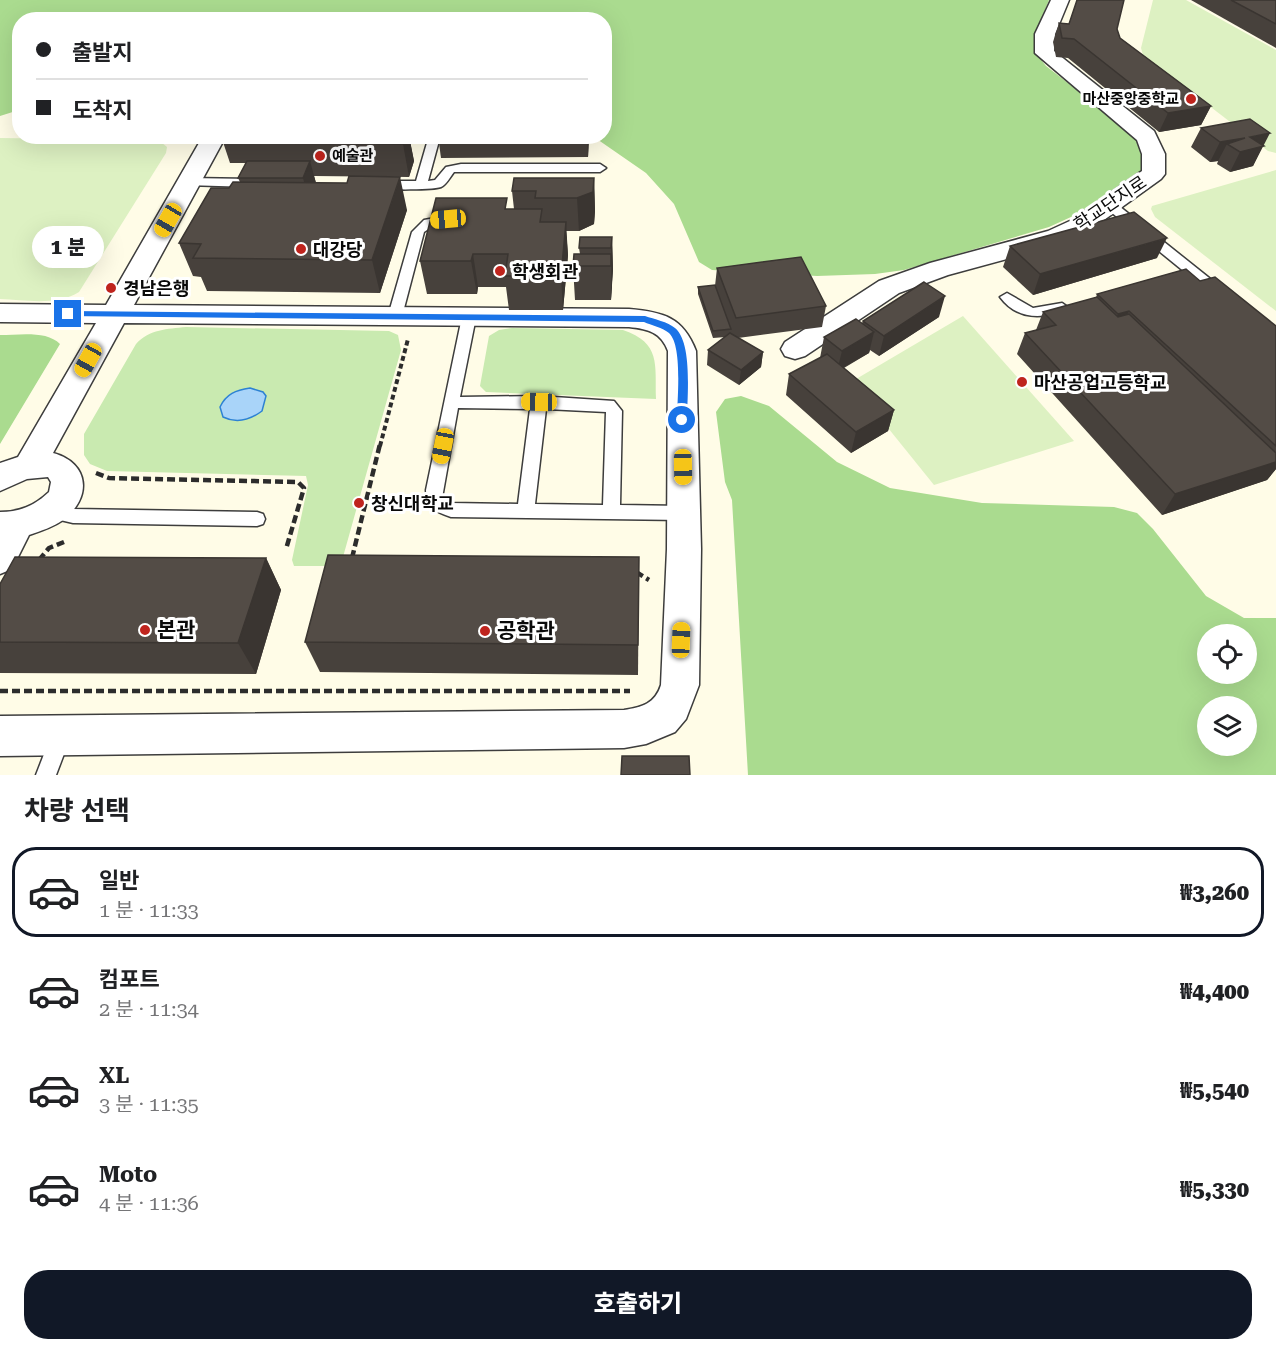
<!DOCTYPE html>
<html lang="ko">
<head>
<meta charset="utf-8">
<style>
	:root { --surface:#fff; --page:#f6f6f6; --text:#202124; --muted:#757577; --line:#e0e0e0; --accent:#111827 }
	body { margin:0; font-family:"Roboto Serif","Noto Sans KR",serif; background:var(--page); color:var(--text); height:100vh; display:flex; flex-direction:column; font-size:22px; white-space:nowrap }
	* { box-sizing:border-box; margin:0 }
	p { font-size:20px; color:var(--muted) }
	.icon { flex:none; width:33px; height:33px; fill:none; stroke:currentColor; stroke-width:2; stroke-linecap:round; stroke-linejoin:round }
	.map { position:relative; height:775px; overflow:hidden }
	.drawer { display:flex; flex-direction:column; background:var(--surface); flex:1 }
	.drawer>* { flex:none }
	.hud { position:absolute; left:12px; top:12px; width:600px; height:132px; border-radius:24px; box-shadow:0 6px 24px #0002; display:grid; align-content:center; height:132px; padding:0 24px; background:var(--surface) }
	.buttons { position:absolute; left:1197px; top:624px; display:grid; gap:12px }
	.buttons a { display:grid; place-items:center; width:60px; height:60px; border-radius:50%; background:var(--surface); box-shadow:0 6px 24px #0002; font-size:30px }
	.end { position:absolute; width:27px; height:27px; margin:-14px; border:8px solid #1a73e8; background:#fff; box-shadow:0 0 0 3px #fff }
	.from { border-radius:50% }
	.bubble { position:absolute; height:42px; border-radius:21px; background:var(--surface); box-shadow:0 6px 24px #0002; font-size:20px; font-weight:800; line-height:42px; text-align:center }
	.car { position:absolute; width:18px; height:36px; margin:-18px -9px; border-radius:8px; box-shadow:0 0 4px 2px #0007; background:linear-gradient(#f5c518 24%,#345 0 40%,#f5c518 0 76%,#345 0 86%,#f5c518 0) }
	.hud b { display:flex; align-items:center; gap:21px; height:57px; font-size:22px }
	.hud b+b { border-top:2px solid var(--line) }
	.hud i { width:15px; height:15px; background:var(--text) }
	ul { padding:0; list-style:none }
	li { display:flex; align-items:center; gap:18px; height:90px; margin:0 12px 9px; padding:0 12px; border:3px solid transparent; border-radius:24px }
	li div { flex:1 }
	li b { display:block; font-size:22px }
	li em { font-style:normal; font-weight:800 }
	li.active { border-color:var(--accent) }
	li>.icon { width:54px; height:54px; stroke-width:1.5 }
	h2 { padding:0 24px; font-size:27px; line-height:72px }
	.button { display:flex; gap:12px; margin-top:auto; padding:12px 24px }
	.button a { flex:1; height:69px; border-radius:24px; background:var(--accent); color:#fff; font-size:24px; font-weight:800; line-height:69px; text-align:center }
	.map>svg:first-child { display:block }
	.green { fill:#c9eab0 }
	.forest { fill:#aadb8f; fill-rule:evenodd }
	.pitch { fill:#ddf1c2 }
	.water { fill:#a9d4f9; stroke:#2d82d3; stroke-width:1.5 }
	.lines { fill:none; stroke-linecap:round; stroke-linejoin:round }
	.lane-casing { stroke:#3d3d3d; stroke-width:3 }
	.street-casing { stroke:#3d3d3d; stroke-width:3 }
	.path-far1 { stroke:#2c2c2c; stroke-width:4; stroke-dasharray:5 3; stroke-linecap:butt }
	.path { stroke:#2c2c2c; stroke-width:4.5; stroke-dasharray:8 4; stroke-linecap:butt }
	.lane { fill:#fff; fill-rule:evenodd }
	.street { fill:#fff; fill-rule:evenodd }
	.wall { fill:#47413c }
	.shaded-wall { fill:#3a3531 }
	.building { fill:#534c46; stroke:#3a3531; stroke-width:1.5 }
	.route { fill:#1a73e8 }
	.poi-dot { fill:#bf241d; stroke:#fff; stroke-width:2 }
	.labels { text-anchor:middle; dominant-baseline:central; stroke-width:6; stroke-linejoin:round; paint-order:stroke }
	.far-poi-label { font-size:15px; font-weight:bold; fill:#0a0a0a; stroke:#fff; text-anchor:end }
	.street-label { font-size:18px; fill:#0a0a0a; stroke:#fff }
	.poi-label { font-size:18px; font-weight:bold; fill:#0a0a0a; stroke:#fff; text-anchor:start }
	.near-poi-label { font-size:21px; font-weight:bold; fill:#0a0a0a; stroke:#fff; text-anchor:start }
</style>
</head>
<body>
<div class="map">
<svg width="1276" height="775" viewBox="0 0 1276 775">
	<rect width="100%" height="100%" fill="#fffce7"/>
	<g class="green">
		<path d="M186,327l203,4 9,4 3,15 -58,207 -13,9h-36l-2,-6 16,-75 -2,-9 -199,-5 -17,-7 -6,-9v-21l52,-90c14,-15 31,-15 50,-17z"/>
		<path d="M512,328l111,2c38,13 32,34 33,69l-170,-7 -6,-6 9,-50 10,-6z"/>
	</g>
	<g class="forest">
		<path d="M0,0h1049c-10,27 -24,41 -3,66l79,61 14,16 6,13 -2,13 -12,12 -60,36 -22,10 -145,43 -29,4 -58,2 -105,-6 -13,-8 -25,-58 -28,-31 -52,-36 10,-1v-116h-584l-1,90 -19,6z"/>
		<path d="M0,335c18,0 47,-5 60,9l-60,100z"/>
		<path d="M741,396l28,10 68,56 53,26 92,15 132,4 23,6 16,16 53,67 38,22h32v157h-528l-16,-275 -7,-18 -9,-70 9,-13zM1246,634v40h-38v-40zM1246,706v40h-38v-40z"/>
	</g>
	<g class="pitch">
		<polygon points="1153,0 1186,0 1276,50 1276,153 1268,151 1143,55 1141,48"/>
		<path d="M0,138l152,2 10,3 5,4 -1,6 -87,139c-22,14 -54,8 -79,7z"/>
		<polygon points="1276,170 1276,311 1155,217 1151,209 1152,206"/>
		<polygon points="963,316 1074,441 934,485 851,382"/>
	</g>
	<path class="water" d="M250,388l13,4 3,4 -4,15c-12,9 -25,13 -39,6l-3,-10c6,-13 16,-17 30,-19z"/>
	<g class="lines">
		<g class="lane-casing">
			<g id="lane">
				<path d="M429,136l11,1 -12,44 7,-1 11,-13 15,-3h139l6,4 -6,4h-146c-4,5 -8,13 -13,15 -8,3 -55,3 -64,1v-6l4,-1h35z"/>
				<polygon points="189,178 252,179 258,183 252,187 185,185 183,182"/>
				<polygon points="1110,201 1114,202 1223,289 1225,292 1223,295 1213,295 1106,208 1104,205 1106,202"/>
				<polygon points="451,215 457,219 455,222 436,224 424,232 402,316 395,321 390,319 388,316 412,232 424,220"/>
				<path d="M1007,293l26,15 29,-5 7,5 -2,3c-25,7 -49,10 -67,-14z"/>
				<path d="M469,312l7,5 -16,80 79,-1 75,5 8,10 -2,94 63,1 6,2 2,5 -2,5 -6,2 -232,-3c-15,-5 -25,-9 -25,-27l36,-173zM458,408l72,1 -12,95 -67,-1 -9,-5zM546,409l60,3 -3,93 -68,-1z"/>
				<polygon points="49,504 73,509 257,512 263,514 265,519 263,524 257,526 73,523 43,516 41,511 43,506"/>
				<polygon points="60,728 67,731 70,738 56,775 36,775 53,731"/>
			</g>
		</g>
		<g class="street-casing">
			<g id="street">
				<polygon points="1051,0 1069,0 1055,34 1054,51 1154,131 1165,154 1165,174 1161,179 1090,230 1066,243 948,275 899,293 805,356 795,359 785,356 781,349 785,342 879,281 930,263 1048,231 1072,220 1142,171 1142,154 1137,140 1035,53 1035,34"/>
				<path d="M203,136h23l-92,169 495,4c34,3 54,8 67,42l5,198 -2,136 -13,34 -11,13 -29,12 -22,4 -624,8v-40l624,-6c18,-3 31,-6 37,-25l6,-136 1,-198c-7,-19 -20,-22 -39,-24l-505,-4 -71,130c37,10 39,45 10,67 -10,7 -22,11 -34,15l-17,34 -12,5v-62c20,0 34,-6 49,-20l2,-10 -3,-5 -21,2 -27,12v-28l18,-6 78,-134 -96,-1v-18l106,1z"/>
			</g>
		</g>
		<polyline class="path-far1" points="380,446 408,339"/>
		<g class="path">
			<polyline points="96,473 109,478 298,482 304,488 286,549"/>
			<polyline points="352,558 380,444"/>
			<polyline points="39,560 49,548 64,542"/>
			<polyline points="636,572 649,580"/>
			<polyline points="0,691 630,691"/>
		</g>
		<use href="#lane" class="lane"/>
		<use href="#street" class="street"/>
	</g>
	<g class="wall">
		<polygon points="1191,0 1276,0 1276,48"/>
		<polygon points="1059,23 1117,29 1120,38 1211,106 1201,125 1159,132 1068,58 1056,57 1053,42"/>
		<polygon points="1201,128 1263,145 1253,166 1230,172 1217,164 1218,161 1210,162 1191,147"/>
		<polygon points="221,136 409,136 414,161 409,177 314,176 316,183 407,210 380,293 207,291 201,277 193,276 179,243 229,188 240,182 238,178 246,163 230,163"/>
		<polygon points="438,136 589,136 588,157 441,158"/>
		<polygon points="594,178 595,211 594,224 579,231 566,231 568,255 563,310 509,310 506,287 478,287 477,294 427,294 420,261 508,209 514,209 512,191"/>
		<polygon points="612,237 613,270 611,300 575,300 573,266 580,254 579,248"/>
		<polygon points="1010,246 1157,258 1033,295 1003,267"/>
		<polygon points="717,268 826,306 822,327 738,338 763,352 761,367 739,385 707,365 708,350 726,337 713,338 698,294 698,287 715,286"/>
		<polygon points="1200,281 1276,326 1276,469 1267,480 1162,515 1017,354 1025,333 1036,330 1043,312 1096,298 1097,294"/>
		<polygon points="939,317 879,356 870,350 869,353 844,368 894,410 888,431 851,453 786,395 789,374 820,358 824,337 862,323 863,321"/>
		<polygon points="639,557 638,675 320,672 305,642"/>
		<polygon points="266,558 281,590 256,674 0,673 0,584"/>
	</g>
	<g class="shaded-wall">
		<polygon points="1211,106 1201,125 1159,132 1168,113"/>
		<polygon points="1270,133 1253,166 1230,172 1240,152 1250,137"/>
		<polygon points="405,136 409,136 414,161 409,177 403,144"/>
		<polygon points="587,136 589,136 589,138 588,157"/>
		<polygon points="1245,138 1227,144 1218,161 1210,162 1220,142"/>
		<polygon points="310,161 319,194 312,211 303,178"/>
		<polygon points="400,177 407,210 380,293 372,260"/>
		<polygon points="594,178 595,211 594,224 579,231 577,198"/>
		<polygon points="566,222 568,255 563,310 561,276"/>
		<polygon points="612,237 613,270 612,282 611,248"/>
		<polygon points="1167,238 1157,258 1033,295 1040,274"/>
		<polygon points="473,254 478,287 477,294 471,261"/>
		<polygon points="611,254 612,287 611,300"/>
		<polygon points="945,296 939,317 879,356 884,336"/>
		<polygon points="1129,311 1119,332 1108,334 1118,314"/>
		<polygon points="874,332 869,353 837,371 842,351"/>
		<polygon points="763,352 761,367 739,385 741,370"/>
		<polygon points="894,410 888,431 851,453 856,432"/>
		<polygon points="1276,460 1276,469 1267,480 1162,515 1175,494"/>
		<polygon points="266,558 281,590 256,674 238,643"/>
	</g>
	<g class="building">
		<polygon points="1077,0 1124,0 1117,29 1120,38 1211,106 1168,113 1074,39 1062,38 1059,23 1069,24"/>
		<polygon points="1231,0 1276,0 1276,24"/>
		<polygon points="1250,119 1270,133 1250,137 1264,146 1240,152 1227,144 1245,138 1220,142 1201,128"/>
		<polygon points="256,136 405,136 403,144 252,143"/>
		<polygon points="247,161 310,161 303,178 238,178"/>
		<polygon points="349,176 400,177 372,260 193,258 201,244 179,243 211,188 229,188 233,182 347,183"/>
		<polygon points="514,178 594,178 593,192 577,198 535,198 536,191 512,191"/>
		<polygon points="436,198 507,198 505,209 542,209 540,222 566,222 561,276 505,276 508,254 473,254 471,261 420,261"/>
		<polygon points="1134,212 1167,238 1040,274 1010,246"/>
		<polygon points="580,237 612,237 611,248 579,248"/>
		<polygon points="574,254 611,254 611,266 573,266"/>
		<polygon points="801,257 826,306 736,318 717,268"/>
		<polygon points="1186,269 1200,281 1215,277 1276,326 1276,446 1129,311 1118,314 1097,294"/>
		<polygon points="924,282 945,296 884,336 863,321"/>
		<polygon points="715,285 731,329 713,331 698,287"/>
		<polygon points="1097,297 1118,317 1129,314 1276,453 1276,462 1175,494 1025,333 1056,325 1043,312"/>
		<polygon points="856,319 874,332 842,351 824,337"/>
		<polygon points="730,333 763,352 741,370 708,350"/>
		<polygon points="827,354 894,410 856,432 789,374"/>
		<polygon points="328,555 639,557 638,645 305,642"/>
		<polygon points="15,557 266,558 238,643 0,642 0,584"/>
		<polygon points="622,756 689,756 690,775 621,775"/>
	</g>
	<path class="route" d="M68,311l577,5c9,3 23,6 30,12 18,15 12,70 12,92l-5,4 -5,-4c0,-19 6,-74 -8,-87 -6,-5 -18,-8 -25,-11l-579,-6v-4z"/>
	<g class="poi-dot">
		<circle cx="1191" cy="99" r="6"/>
		<circle cx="320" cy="156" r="6"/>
		<circle cx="301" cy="249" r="6"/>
		<circle cx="500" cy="271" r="6"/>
		<circle cx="111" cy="288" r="6"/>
		<circle cx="1022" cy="382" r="6"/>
		<circle cx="359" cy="503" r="6"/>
		<circle cx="145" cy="630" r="6"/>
		<circle cx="485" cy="631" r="6"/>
	</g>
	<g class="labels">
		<g class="far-poi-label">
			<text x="1179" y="99">마산중앙중학교</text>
			<text x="332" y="156" text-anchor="start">예술관</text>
		</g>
		<g class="street-label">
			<text transform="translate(1110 203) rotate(-34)">학교단지로</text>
		</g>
		<g class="poi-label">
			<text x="313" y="249">대강당</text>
			<text x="512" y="271">학생회관</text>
			<text x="123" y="288">경남은행</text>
			<text x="1034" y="382">마산공업고등학교</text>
			<text x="371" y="503">창신대학교</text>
		</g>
		<g class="near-poi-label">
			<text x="157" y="630">본관</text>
			<text x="497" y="631">공학관</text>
		</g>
	</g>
</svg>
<div class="buttons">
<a><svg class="icon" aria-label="locate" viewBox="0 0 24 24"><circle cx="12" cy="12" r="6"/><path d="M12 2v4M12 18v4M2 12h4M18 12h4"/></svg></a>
<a><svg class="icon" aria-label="layers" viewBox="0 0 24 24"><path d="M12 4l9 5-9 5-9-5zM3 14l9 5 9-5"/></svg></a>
</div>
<i class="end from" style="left:682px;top:420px"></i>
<i class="end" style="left:68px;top:314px"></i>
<div class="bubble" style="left:32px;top:226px;width:72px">1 분</div>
<i class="car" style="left:448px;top:219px;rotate:265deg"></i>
<i class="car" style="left:168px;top:220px;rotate:210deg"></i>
<i class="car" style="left:88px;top:360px;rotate:209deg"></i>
<i class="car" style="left:539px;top:402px;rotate:271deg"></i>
<i class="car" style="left:443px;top:446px;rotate:191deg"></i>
<i class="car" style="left:683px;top:467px;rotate:179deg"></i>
<i class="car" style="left:681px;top:640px;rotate:2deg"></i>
<div class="hud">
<b><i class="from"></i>출발지</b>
<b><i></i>도착지</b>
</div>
</div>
<section class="drawer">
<h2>차량 선택</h2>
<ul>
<li class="active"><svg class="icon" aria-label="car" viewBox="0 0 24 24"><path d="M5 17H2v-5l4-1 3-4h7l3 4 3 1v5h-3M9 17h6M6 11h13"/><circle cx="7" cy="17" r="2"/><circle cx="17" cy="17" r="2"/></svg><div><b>일반</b><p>1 분 · 11:33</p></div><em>₩3,260</em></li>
<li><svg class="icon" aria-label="car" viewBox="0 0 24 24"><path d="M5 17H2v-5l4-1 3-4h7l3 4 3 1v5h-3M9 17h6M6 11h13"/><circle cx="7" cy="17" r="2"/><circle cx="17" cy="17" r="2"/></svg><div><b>컴포트</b><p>2 분 · 11:34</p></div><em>₩4,400</em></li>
<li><svg class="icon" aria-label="car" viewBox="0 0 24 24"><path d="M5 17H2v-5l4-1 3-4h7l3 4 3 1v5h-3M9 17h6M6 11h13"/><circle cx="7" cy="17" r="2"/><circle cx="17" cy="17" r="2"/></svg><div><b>XL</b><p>3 분 · 11:35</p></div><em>₩5,540</em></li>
<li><svg class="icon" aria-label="car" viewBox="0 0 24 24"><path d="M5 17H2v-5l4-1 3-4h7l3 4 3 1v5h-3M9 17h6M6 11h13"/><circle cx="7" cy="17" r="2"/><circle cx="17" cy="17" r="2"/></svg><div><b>Moto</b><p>4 분 · 11:36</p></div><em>₩5,330</em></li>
</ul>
<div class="button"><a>호출하기</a></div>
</section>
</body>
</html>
